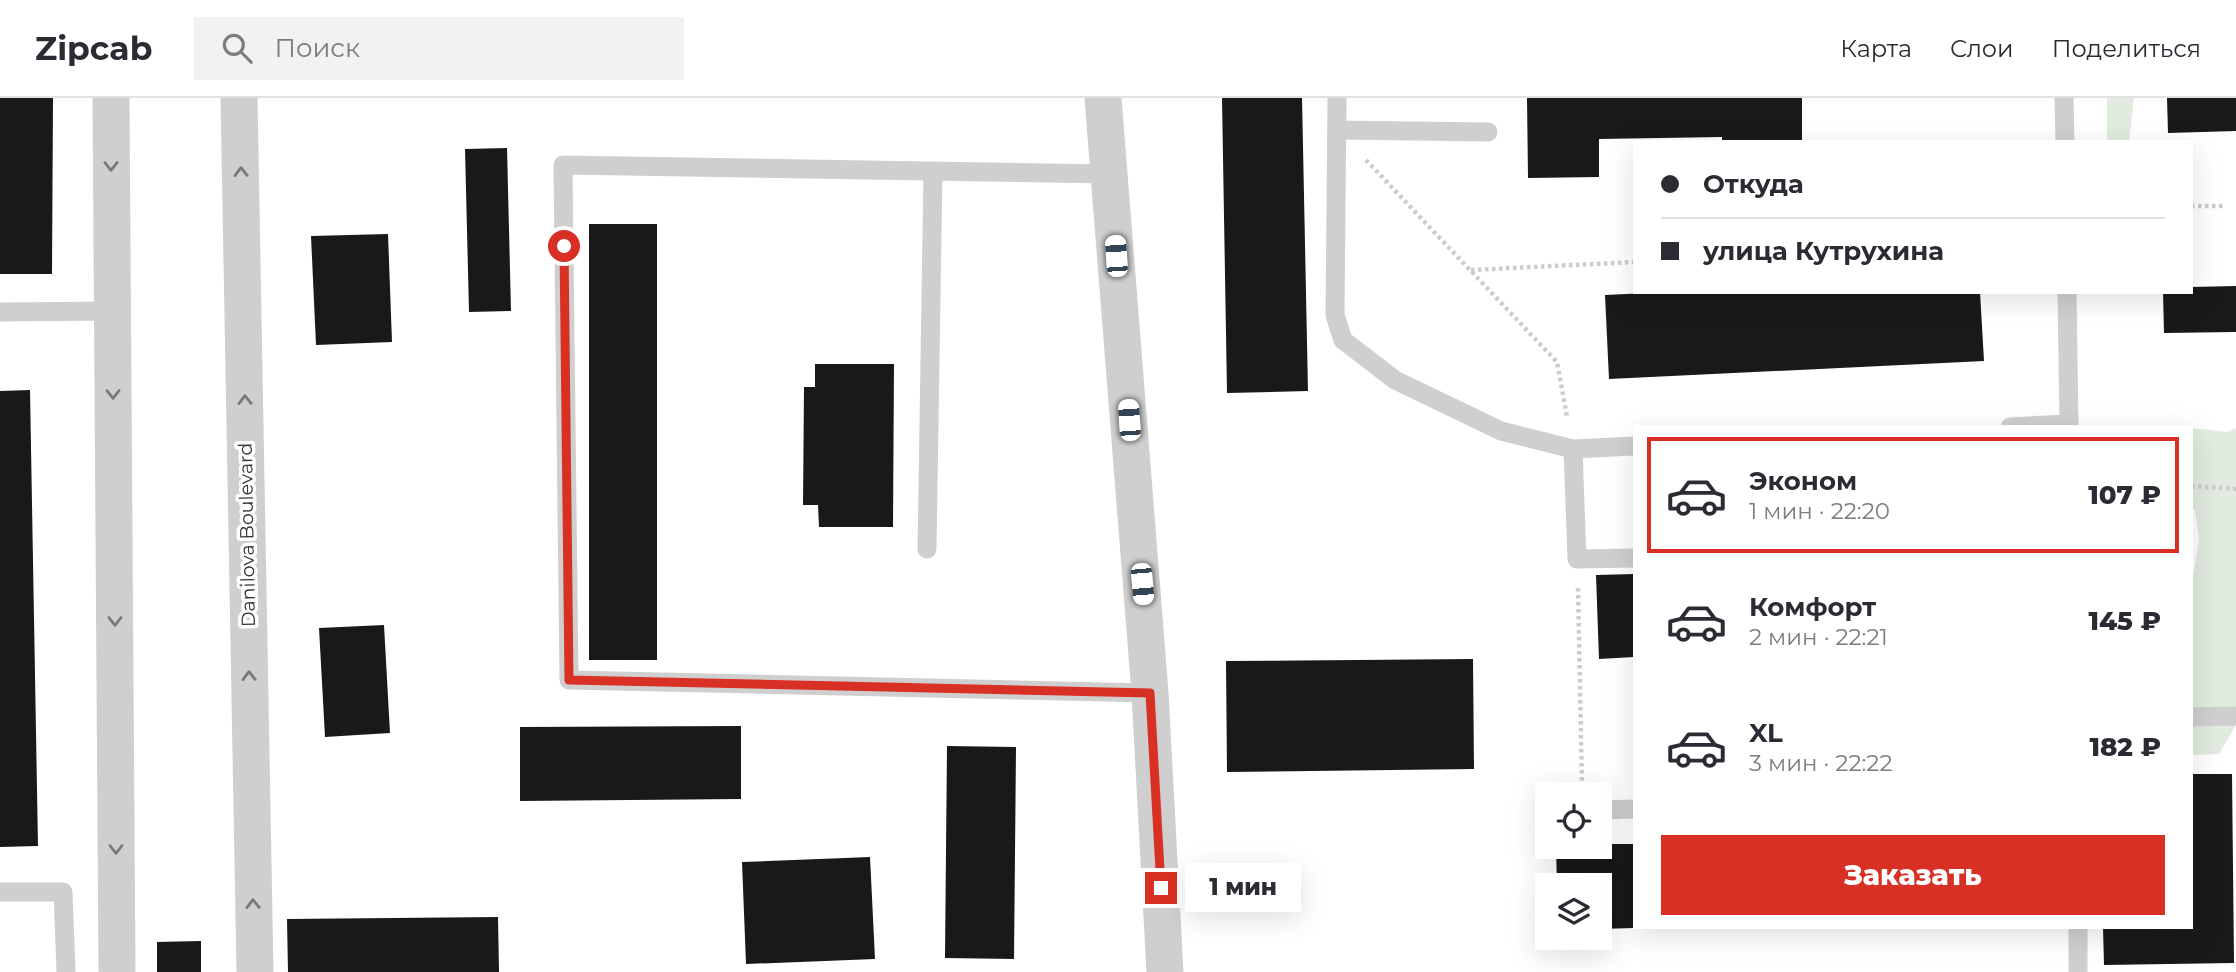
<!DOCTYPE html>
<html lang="ru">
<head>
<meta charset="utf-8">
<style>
	:root { --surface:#fff; --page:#f2f2f3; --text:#2b2b33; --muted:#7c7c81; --line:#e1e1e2; --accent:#d93025 }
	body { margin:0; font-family:Montserrat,sans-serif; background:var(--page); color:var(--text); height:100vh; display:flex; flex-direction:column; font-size:26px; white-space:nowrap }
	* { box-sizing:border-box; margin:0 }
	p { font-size:23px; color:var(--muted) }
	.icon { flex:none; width:38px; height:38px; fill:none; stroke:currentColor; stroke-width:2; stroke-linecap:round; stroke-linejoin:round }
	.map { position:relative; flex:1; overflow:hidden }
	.drawer { position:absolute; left:1633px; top:327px; width:560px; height:504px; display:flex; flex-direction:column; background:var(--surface); border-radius:0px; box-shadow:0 7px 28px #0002 }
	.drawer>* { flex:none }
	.top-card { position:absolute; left:1633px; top:42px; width:560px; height:154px; border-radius:0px; box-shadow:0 7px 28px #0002; display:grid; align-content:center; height:154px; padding:0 28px; background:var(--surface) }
	.buttons { position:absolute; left:1535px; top:684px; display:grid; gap:14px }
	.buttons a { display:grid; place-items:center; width:77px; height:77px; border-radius:0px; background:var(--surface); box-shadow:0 7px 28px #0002; font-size:35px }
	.end { position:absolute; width:32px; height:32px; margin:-16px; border:9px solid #d93025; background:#fff; box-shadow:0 0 0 4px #fff }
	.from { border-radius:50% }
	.bubble { position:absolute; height:49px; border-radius:0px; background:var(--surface); box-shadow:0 7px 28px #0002; font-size:23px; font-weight:800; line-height:49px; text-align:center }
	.car { position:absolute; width:21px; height:42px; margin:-21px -10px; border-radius:9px; box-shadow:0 0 5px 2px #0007; background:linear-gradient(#fff 24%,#345 0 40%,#fff 0 76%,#345 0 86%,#fff 0) }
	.top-card b { display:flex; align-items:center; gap:24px; height:66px; font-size:26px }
	.top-card b+b { border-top:2px solid var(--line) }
	.top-card i { width:18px; height:18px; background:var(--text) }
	ul { padding:12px 0 0; list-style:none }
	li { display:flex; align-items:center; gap:21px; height:116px; margin:0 14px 10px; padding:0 14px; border:4px solid transparent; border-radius:0px }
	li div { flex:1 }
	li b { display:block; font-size:26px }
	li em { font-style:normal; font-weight:800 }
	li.current { border-color:var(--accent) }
	li>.icon { width:63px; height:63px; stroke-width:1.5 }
	.action { display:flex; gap:14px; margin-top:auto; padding:14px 28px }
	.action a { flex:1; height:80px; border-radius:0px; background:var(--accent); color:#fff; font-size:28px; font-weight:800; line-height:80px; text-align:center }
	header { display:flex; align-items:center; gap:42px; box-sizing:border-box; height:98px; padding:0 35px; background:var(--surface); border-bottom:2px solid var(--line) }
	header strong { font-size:33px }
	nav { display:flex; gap:38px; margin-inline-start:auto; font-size:24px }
	.search { width:490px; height:63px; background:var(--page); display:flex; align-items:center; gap:18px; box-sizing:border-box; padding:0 24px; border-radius:0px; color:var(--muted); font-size:26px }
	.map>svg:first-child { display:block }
	.green { fill:#e1ebdf }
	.building { fill:#191919 }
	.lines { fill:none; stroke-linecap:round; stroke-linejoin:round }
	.path { stroke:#ccc; stroke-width:4.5; stroke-dasharray:3.5 3.5; stroke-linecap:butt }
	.lane { stroke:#cfcfcf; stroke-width:19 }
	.street { stroke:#cfcfcf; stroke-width:37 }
	.oneway { stroke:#797979 }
	.route { stroke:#d93025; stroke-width:9 }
	.labels { text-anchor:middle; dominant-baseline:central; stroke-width:7; stroke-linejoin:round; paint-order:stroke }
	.street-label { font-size:19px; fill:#323232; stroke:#fff }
</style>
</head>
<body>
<header>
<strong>Zipcab</strong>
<div class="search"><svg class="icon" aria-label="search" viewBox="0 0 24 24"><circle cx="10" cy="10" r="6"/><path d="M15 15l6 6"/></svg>Поиск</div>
<nav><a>Карта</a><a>Слои</a><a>Поделиться</a></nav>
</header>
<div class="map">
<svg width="2236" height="874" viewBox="0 0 2236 874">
	<rect width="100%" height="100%" fill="#fff"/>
	<g class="green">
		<polygon points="2107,0 2134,0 2129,44 2107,44"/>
		<polygon points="2191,330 2227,334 2236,330 2236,627 2219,656 2191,657 2191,493 2199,441 2195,412 2191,410"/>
	</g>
	<g class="building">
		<polygon points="0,0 53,0 52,176 0,176"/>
		<polygon points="1222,0 1302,0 1308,293 1227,295"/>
		<polygon points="1527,0 1802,0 1802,44 1722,44 1722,39 1599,41 1599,79 1528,80"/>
		<polygon points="2167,0 2236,0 2236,33 2168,35"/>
		<polygon points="507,50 511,213 469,214 465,51"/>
		<rect x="589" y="126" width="68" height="436"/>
		<polygon points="388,136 392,244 316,247 311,138"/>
		<polygon points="2236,188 2236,234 2164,235 2163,194 2191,194 2191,189"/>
		<polygon points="1669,194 1980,194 1984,263 1609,281 1605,197"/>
		<polygon points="815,266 894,266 893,429 819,429 818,407 803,407 804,289 815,289"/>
		<polygon points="30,292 38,748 0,749 0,293"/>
		<polygon points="1634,476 1634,559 1599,561 1596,477"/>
		<polygon points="384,527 390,635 325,639 319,530"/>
		<polygon points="1473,561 1474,671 1227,674 1226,563"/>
		<polygon points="741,628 741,701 520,703 520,629"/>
		<polygon points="947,648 1016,649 1014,861 945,860"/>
		<polygon points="2191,676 2232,676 2234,865 2104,867 2103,830 2191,830"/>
		<polygon points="1600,746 1634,746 1634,830 1600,831 1600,788 1557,788 1556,749 1600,749"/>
		<polygon points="870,759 875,861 746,866 742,764"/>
		<polygon points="498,819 499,874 288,874 287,821"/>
		<polygon points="201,843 201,874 157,874 157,844"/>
	</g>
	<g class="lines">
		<g class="path">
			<polyline points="1366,62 1557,264 1567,319"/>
			<polyline points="2191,108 2223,108"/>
			<polyline points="1471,172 1634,164"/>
			<polyline points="2191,388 2236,391"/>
			<polyline points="1578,490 1582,688"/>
		</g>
		<g class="lane">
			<polyline points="1337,0 1335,217 1343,242 1395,282 1501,333 1573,351 1634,348"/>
			<polyline points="2064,0 2065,44"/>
			<polyline points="1337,32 1488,34"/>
			<polyline points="1110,76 563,67 569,582 1150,595"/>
			<polyline points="2067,194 2069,329"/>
			<polyline points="0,214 112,213"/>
			<polyline points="2010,329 2069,326"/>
			<polyline points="1573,351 1577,461 1634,460"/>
			<polyline points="927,451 933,73"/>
			<polyline points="2191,619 2236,618"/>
			<polyline points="1600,712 1634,711"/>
			<polyline points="0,794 63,794 66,874"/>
			<polyline points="2078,830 2078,874"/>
		</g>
		<g class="street">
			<polyline points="111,0 117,874"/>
			<polyline points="239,0 255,874"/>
			<polyline points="1103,0 1150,595 1165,874"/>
		</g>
	</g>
	<defs><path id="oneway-chevron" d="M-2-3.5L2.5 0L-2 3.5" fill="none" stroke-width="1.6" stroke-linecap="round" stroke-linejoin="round" transform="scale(1.75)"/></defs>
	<g class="oneway">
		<use href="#oneway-chevron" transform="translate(111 68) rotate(90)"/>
		<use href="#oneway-chevron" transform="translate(241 74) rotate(-91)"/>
		<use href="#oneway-chevron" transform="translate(113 296) rotate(90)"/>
		<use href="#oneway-chevron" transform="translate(245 302) rotate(-91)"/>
		<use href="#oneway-chevron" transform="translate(115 523) rotate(90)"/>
		<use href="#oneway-chevron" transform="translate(249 578) rotate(-91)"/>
		<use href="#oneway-chevron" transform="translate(116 751) rotate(90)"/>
		<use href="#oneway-chevron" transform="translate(253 806) rotate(-91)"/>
	</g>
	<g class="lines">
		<polyline class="route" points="564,148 569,582 1150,595 1161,790"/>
	</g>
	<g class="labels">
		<g class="street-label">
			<text transform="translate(247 437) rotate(-91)">Danilova Boulevard</text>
		</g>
	</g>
</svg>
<div class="buttons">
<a><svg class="icon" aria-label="locate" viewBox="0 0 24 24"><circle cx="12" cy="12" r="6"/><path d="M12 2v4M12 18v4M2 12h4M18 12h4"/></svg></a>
<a><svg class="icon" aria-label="layers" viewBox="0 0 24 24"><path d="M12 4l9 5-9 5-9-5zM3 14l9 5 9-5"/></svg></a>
</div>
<i class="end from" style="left:564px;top:148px"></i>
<i class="end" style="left:1161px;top:790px"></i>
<div class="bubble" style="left:1185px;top:765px;width:116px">1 мин</div>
<i class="car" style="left:1116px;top:158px;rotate:356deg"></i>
<i class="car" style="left:1129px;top:322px;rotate:356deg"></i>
<i class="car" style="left:1142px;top:486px;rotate:175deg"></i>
<div class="top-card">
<b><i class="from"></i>Откуда</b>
<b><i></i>улица Кутрухина</b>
</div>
<section class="drawer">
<ul>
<li class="current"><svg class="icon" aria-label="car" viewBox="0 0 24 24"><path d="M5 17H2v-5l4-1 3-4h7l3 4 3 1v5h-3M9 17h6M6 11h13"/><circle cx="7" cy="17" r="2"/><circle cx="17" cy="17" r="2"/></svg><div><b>Эконом</b><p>1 мин · 22:20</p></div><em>107 ₽</em></li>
<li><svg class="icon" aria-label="car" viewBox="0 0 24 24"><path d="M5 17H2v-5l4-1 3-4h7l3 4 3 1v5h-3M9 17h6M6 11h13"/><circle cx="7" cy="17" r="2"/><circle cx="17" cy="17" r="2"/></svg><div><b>Комфорт</b><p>2 мин · 22:21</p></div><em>145 ₽</em></li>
<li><svg class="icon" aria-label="car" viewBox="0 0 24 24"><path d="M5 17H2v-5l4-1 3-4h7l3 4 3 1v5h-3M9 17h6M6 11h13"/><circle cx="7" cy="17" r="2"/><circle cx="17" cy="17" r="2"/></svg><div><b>XL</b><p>3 мин · 22:22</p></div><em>182 ₽</em></li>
</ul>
<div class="action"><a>Заказать</a></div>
</section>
</div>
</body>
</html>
